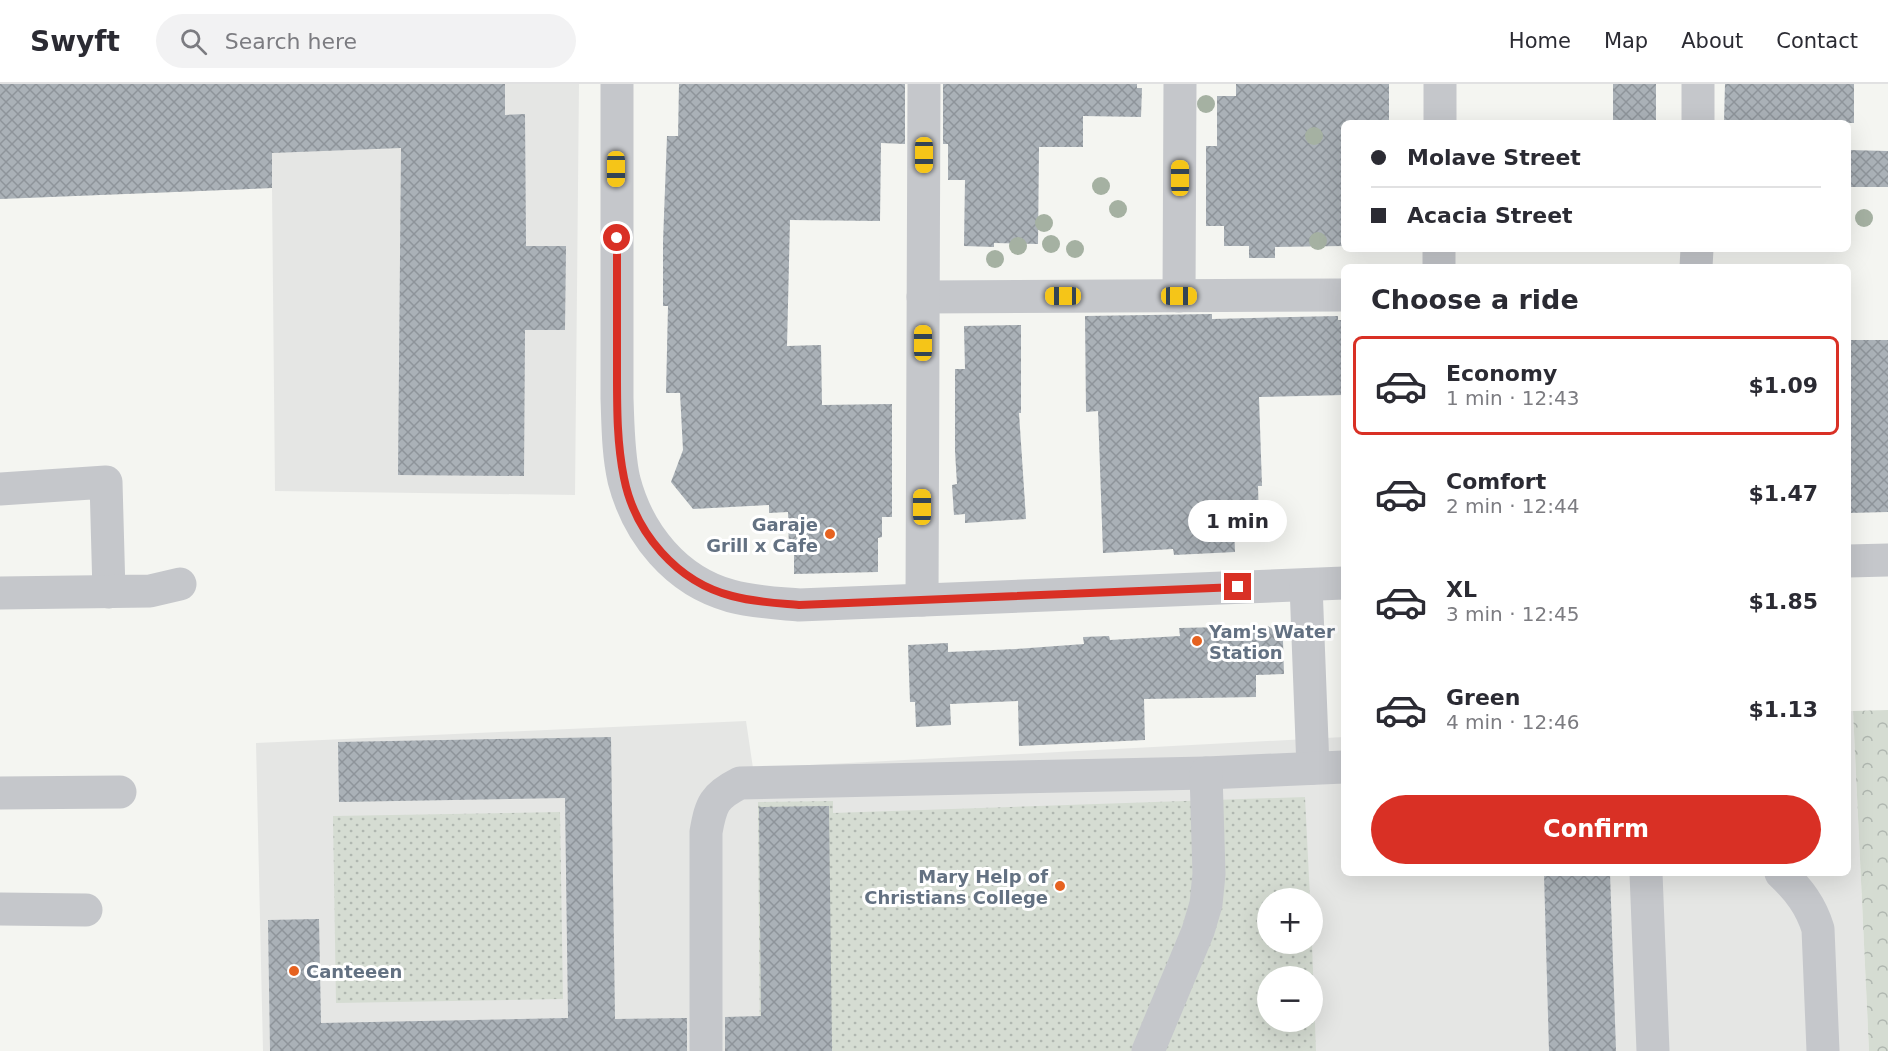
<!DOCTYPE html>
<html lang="en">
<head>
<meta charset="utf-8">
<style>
	:root { --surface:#fff; --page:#f2f2f3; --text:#2b2b33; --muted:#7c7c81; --line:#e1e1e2; --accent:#d93025 }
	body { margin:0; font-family:"DejaVu Sans",sans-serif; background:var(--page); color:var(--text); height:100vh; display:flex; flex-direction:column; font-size:22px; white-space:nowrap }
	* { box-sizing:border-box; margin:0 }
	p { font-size:20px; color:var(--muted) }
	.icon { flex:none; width:33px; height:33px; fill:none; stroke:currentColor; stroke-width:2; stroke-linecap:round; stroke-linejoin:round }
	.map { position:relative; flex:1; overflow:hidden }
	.drawer { position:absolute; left:1341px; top:180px; width:510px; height:612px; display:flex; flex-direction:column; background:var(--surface); border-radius:9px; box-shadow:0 6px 24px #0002 }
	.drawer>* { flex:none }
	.guide { position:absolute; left:1341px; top:36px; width:510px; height:132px; border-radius:9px; box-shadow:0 6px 24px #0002; display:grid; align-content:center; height:132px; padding:0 30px; background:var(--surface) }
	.tools { position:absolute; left:1257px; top:804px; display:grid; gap:12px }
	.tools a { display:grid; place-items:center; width:66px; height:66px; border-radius:50%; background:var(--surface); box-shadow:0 6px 24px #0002; font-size:30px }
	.end { position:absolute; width:27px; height:27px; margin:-14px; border:8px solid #d93025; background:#fff; box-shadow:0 0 0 3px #fff }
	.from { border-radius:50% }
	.bubble { position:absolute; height:42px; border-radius:21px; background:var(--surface); box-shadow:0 6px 24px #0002; font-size:20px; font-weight:700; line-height:42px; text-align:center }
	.car { position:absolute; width:18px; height:36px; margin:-18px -9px; border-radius:8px; box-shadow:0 0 4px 2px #0007; background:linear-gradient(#f5c518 24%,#345 0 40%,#f5c518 0 76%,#345 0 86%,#f5c518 0) }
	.guide b { display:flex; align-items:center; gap:21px; height:57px; font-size:22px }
	.guide b+b { border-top:2px solid var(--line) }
	.guide i { width:15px; height:15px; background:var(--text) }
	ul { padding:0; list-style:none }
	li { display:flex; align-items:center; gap:18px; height:99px; margin:0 12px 9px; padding:0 18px; border:3px solid transparent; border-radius:9px }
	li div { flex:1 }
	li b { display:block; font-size:22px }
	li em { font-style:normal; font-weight:700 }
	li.on { border-color:var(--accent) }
	li>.icon { width:54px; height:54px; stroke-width:1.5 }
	h2 { padding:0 30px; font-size:27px; line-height:72px }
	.button { display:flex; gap:12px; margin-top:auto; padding:12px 30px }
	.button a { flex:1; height:69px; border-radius:36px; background:var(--accent); color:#fff; font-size:24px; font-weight:700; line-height:69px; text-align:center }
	header { display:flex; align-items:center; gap:36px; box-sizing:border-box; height:84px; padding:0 30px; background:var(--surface); border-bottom:2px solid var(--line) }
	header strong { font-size:28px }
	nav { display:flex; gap:33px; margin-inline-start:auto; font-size:21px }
	.search { width:420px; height:54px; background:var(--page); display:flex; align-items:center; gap:15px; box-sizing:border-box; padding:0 21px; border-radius:33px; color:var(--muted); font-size:22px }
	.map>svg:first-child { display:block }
	.built { fill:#e5e6e4; fill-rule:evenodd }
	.grass { fill:url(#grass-dots); fill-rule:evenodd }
	.forest { fill:url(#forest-crowns) }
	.building { fill:url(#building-cross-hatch) }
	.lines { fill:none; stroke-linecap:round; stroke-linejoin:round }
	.minor { stroke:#c5c7cb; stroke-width:33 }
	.tree { fill:#a5b1a2 }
	.route { stroke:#d93025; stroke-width:8 }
	.poi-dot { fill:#e66220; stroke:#fff; stroke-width:2 }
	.labels { text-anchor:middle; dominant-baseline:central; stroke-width:6; stroke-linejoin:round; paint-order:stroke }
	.poi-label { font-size:18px; font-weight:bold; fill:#637182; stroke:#fff; text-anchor:end }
</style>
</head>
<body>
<header>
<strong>Swyft</strong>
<div class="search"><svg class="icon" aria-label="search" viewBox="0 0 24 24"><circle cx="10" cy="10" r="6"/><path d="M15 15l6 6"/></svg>Search here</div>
<nav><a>Home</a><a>Map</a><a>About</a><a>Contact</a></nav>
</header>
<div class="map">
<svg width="1888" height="967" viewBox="0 0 1888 967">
	<defs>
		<pattern id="grass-dots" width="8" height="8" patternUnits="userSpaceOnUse" patternTransform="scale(1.5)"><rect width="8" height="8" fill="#d5dcd2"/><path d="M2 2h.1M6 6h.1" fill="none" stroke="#b0b7b0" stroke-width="1.8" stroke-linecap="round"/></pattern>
		<pattern id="forest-crowns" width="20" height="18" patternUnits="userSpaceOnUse" patternTransform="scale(1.5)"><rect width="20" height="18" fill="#d5dcd2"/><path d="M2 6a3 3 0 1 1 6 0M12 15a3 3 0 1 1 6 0" fill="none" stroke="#b0b7b0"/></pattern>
		<pattern id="building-cross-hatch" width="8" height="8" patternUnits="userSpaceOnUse" patternTransform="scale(1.5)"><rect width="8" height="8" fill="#aab1b7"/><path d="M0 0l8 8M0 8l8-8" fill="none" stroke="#8e949a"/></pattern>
	</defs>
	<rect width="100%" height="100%" fill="#f4f5f1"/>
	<g class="built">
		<polygon points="0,0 579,0 575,411 275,407 272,104 0,115"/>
		<path d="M1848,627h5l16,340h-1606l-7,-308 490,-22 7,47 591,-31v136h504zM1268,814h44v46h-44zM1268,892h44v46h-44z"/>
	</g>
	<g class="grass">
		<path d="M1305,713l5,101h-42v46h44l4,107h-556l-2,-249 75,-1v12zM1268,892h44v46h-44z"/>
		<polygon points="560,728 563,915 336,919 333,732"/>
	</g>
	<polygon class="forest" points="1888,626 1888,967 1869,967 1853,627"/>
	<g class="building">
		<polygon points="0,0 505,0 505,31 525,30 526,162 566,162 565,246 525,246 524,392 398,391 401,64 272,69 272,104 0,115"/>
		<polygon points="679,0 905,0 905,60 881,59 880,137 790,136 787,262 821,261 822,321 892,320 892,433 882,433 882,453 878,454 878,488 794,490 794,468 789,469 788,428 769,429 769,421 693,425 671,398 683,366 680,309 666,309 668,222 663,222 663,158 667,52 678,52"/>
		<polygon points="943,0 1137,0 1137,4 1142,4 1141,33 1083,32 1083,63 1039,63 1038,160 994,159 994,163 964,162 965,96 948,96 948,60 943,60"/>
		<polygon points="1236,0 1389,0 1389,39 1344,39 1344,162 1275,163 1275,174 1249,174 1249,162 1224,162 1224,142 1206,142 1206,62 1217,62 1217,12 1236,12"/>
		<rect x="1613" y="0" width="43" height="39"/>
		<polygon points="1725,0 1854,0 1854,39 1724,39"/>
		<polygon points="1848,66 1888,67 1888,103 1848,103"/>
		<polygon points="1212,230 1212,235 1338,232 1338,236 1344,236 1344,311 1259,313 1262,402 1258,402 1259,436 1234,437 1235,468 1174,471 1173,465 1103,469 1098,327 1086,328 1085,232"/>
		<polygon points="1021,241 1021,329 1019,329 1026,435 965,439 965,430 954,431 952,401 957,400 955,367 955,285 965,285 964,242"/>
		<polygon points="1848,256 1888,256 1888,428 1848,429"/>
		<polygon points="1268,542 1280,550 1283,557 1284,590 1256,591 1256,613 1144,615 1145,656 1019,662 1018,617 950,620 951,641 916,643 915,618 910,618 908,561 948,559 948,568 1016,565 1084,560 1083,553 1109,552 1110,556 1180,552 1179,544"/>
		<polygon points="611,653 615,935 687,934 687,967 270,967 268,836 319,835 321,939 568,934 565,714 339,718 338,658"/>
		<polygon points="829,722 832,967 725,967 725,933 761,932 759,723"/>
		<polygon points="1544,789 1610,789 1616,967 1549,967"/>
	</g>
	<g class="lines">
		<g class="minor">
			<path d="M617,0v314c1,27 1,56 7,82 14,54 52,101 107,116 22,6 46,7 68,9l545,-22"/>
			<polyline points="1440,39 1440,0"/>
			<polyline points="1698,39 1698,0"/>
			<polyline points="1439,183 1439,165"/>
			<polyline points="1696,183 1697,165"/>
			<polyline points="1179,212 1180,0"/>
			<polyline points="923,213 1344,211"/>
			<polyline points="0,405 106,398 109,508"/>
			<polyline points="1848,477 1888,476"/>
			<polyline points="1306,501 1313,684"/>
			<polyline points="0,509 150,507 180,500"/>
			<polyline points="922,516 924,0"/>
			<polyline points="0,709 120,708"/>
			<polyline points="1646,789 1653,967"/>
			<path d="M1781,789c18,17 30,33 37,56l5,122"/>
			<polyline points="0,825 86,826"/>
			<path d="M706,967v-219c5,-28 8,-36 34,-49l466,-10 138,-6"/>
			<polyline points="1148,967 1198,847 1206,820 1209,790 1206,689"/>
		</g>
	</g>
	<g class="tree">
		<circle cx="1206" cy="20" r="9"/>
		<circle cx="1314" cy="52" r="9"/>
		<circle cx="1101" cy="102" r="9"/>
		<circle cx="1118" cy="125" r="9"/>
		<circle cx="1864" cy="134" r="9"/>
		<circle cx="1044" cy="139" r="9"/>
		<circle cx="1318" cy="157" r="9"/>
		<circle cx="1051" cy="160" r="9"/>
		<circle cx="1018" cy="162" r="9"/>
		<circle cx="1075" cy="165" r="9"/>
		<circle cx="995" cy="175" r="9"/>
	</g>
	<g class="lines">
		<path class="route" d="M617,154c0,45 0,91 0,136 0,35 0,70 7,104 11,55 53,104 108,118 22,6 45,7 67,9l439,-18"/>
	</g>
	<g class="poi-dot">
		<circle cx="830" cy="450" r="6"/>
		<circle cx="1197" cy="557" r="6"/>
		<circle cx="1060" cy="802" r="6"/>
		<circle cx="294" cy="887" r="6"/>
	</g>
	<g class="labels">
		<g class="poi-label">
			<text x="818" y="440">Garaje<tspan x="818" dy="21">Grill x Cafe</tspan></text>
			<text x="1209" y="547" text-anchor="start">Yam's Water<tspan x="1209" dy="21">Station</tspan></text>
			<text x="1048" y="792">Mary Help of<tspan x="1048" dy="21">Christians College</tspan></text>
			<text x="306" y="887" text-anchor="start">Canteeen</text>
		</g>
	</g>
</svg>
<div class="tools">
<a>+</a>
<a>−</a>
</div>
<i class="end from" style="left:617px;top:154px"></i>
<i class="end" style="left:1238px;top:503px"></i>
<div class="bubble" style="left:1188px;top:416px;width:99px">1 min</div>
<i class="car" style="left:924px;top:71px;rotate:180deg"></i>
<i class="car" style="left:616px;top:85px;rotate:180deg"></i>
<i class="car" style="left:1180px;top:94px;rotate:0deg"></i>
<i class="car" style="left:1063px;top:212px;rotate:270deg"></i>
<i class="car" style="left:1179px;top:212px;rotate:90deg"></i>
<i class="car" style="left:923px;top:259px;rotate:0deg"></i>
<i class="car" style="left:922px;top:423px;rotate:0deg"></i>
<div class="guide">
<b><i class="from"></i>Molave Street</b>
<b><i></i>Acacia Street</b>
</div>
<section class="drawer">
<h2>Choose a ride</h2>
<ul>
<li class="on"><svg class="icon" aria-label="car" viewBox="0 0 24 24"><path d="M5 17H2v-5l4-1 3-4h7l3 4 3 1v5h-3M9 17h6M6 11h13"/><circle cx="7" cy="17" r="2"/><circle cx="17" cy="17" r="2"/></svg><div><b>Economy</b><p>1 min · 12:43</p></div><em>$1.09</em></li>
<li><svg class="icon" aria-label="car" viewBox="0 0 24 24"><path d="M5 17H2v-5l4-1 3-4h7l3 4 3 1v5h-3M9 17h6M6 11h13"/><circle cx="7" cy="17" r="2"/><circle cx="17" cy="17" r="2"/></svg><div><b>Comfort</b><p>2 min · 12:44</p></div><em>$1.47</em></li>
<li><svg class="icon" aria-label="car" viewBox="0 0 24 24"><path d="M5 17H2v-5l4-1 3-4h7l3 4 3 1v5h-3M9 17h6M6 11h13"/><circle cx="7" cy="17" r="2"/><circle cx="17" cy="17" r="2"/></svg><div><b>XL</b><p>3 min · 12:45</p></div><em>$1.85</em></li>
<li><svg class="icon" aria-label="car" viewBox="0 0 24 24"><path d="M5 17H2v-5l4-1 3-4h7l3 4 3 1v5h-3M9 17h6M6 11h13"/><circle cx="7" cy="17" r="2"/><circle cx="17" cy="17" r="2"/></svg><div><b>Green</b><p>4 min · 12:46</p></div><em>$1.13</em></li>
</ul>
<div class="button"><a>Confirm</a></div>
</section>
</div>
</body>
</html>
